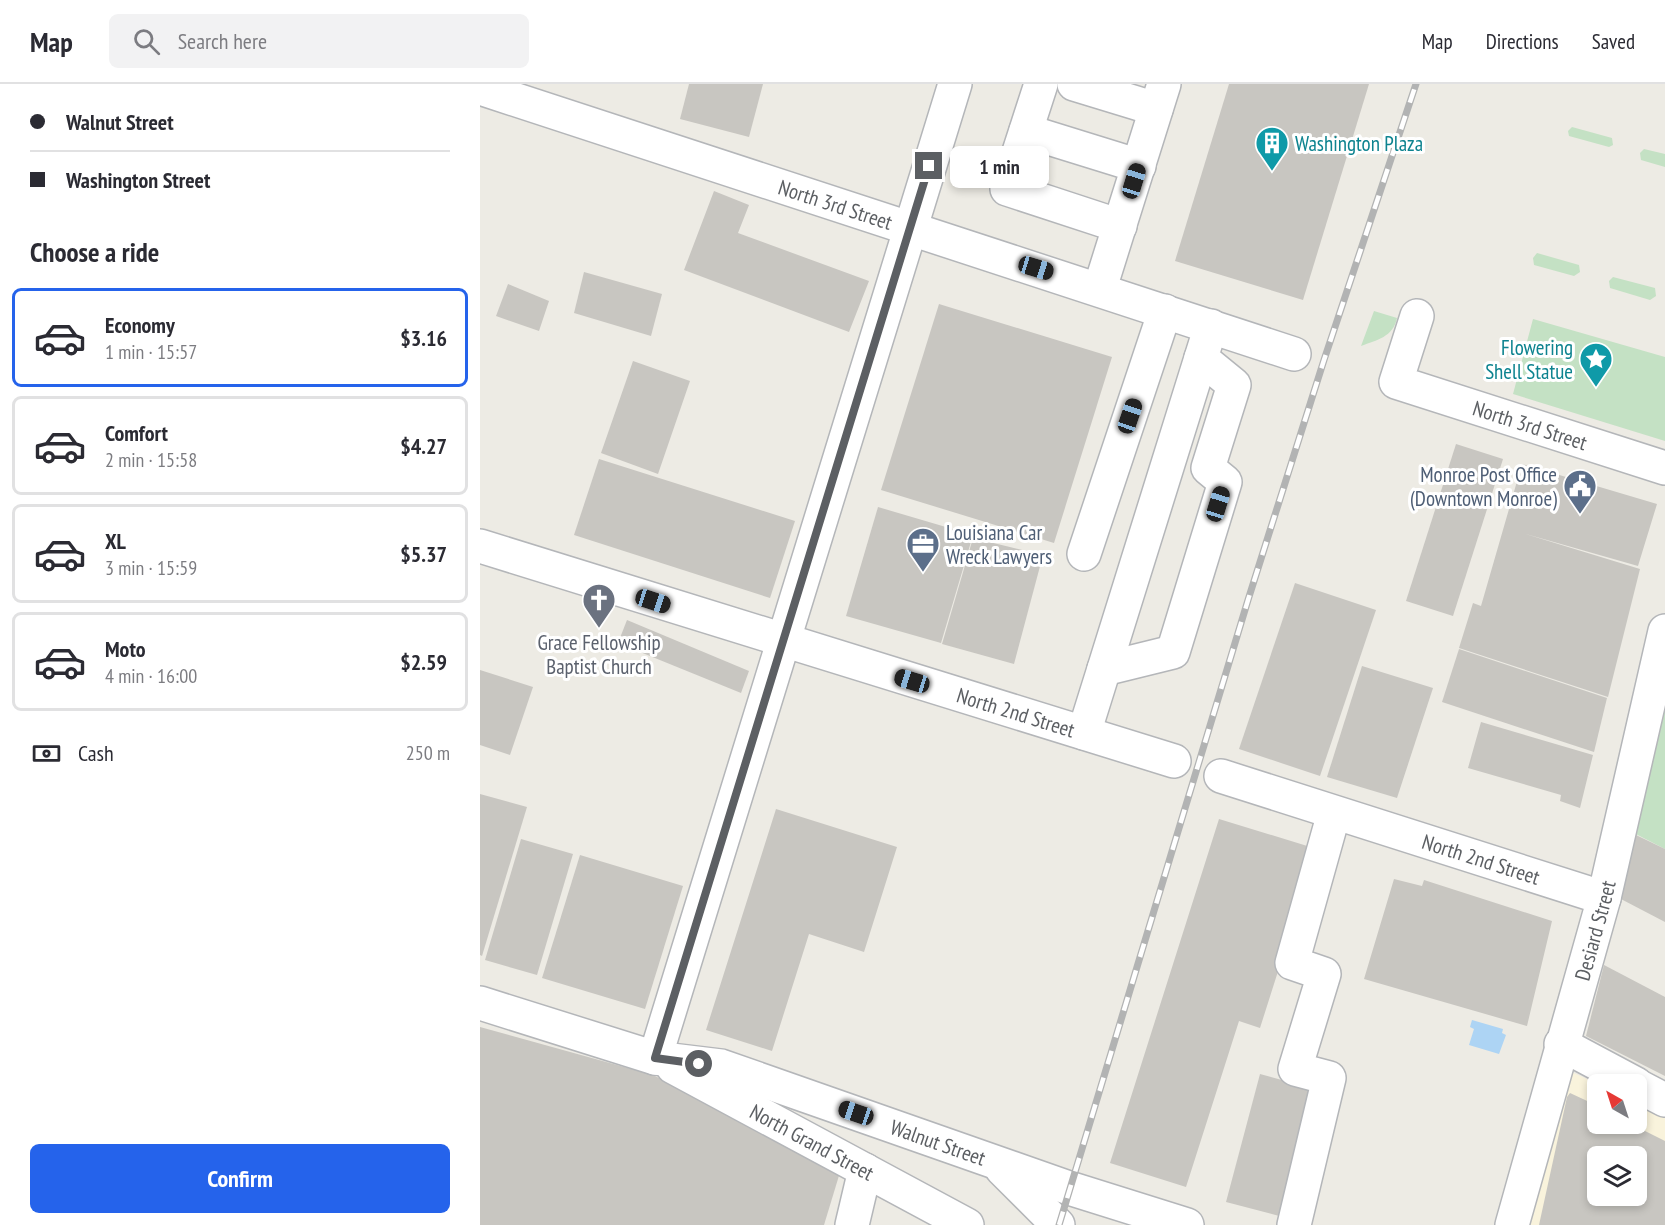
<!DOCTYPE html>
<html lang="en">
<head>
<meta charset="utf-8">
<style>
	:root { --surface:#fff; --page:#f2f2f3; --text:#2b2b33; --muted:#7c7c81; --line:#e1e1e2; --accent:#2563eb }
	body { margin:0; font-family:"PT Sans Narrow",sans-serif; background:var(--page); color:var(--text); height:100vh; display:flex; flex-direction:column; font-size:22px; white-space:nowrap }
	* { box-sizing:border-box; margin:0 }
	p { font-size:20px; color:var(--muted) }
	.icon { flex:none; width:33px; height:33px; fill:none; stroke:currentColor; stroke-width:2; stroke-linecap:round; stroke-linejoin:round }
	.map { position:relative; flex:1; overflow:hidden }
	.details { display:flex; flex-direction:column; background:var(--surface); width:480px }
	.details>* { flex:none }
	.top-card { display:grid; align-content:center; height:132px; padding:0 30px; background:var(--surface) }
	.needle { width:39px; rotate:321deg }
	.buttons { position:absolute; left:1107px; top:990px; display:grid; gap:12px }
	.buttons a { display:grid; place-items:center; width:60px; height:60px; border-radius:9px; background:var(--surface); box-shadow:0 3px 9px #0003; font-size:30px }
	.end { position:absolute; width:27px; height:27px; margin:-14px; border:8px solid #5c5f63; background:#fff; box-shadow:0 0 0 3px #fff }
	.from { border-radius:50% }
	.bubble { position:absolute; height:42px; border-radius:9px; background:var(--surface); box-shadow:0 3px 9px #0003; font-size:20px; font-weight:600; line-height:42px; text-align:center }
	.car { position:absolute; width:18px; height:36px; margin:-18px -9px; border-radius:8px; box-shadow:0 0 4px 2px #0007; background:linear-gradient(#222 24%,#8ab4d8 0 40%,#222 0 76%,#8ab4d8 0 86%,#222 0) }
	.top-card b { display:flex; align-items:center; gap:21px; height:57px; font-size:22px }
	.top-card b+b { border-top:2px solid var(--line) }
	.top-card i { width:15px; height:15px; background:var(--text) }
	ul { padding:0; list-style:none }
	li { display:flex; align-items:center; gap:18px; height:99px; margin:0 12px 9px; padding:0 18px; border:3px solid var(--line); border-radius:9px }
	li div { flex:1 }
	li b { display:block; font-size:22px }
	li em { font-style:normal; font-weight:600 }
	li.on { border-color:var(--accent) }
	li>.icon { width:54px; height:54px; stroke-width:1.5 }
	h2 { padding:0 30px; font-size:27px; line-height:72px }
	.pay { display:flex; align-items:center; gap:15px; height:66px; padding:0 30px; font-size:22px }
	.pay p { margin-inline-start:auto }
	.action { display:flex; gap:12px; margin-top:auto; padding:12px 30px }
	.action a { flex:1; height:69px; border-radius:9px; background:var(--accent); color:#fff; font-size:24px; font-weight:600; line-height:69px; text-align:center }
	header { display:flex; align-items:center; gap:36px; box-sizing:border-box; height:84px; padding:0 30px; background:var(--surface); border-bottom:2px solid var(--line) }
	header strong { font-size:28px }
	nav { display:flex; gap:33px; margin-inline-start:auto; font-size:21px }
	.search { width:420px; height:54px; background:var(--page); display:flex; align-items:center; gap:15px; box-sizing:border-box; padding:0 21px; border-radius:9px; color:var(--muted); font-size:22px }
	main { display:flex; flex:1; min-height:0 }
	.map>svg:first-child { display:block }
	.commercial { fill:#f9f3dc; fill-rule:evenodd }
	.green { fill:#c4e1c4 }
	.water { fill:#add4f4 }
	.building { fill:#c8c6c1; fill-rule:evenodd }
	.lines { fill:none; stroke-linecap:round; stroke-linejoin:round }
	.minor-casing { stroke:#b4b6b9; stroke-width:36 }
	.minor { stroke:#fff; stroke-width:33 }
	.rail-casing { stroke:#b2b3b3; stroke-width:7 }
	.rail { stroke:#fff; stroke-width:4.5; stroke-dasharray:14; stroke-linecap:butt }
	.route { stroke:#5c5f63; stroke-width:8 }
	.labels { text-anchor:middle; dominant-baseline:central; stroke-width:6; stroke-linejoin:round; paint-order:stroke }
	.culture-label { font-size:21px; fill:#0d838f; stroke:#fff; text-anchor:start }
	.street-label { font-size:21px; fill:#5c5f63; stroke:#fff }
	.service-label { font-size:21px; fill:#4e5e75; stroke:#fff; text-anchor:end }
	.worship-label { font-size:21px; fill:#5b616d; stroke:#fff }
</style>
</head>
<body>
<header>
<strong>Map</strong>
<div class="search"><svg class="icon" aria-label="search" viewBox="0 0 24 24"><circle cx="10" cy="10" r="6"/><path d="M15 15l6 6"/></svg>Search here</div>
<nav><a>Map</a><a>Directions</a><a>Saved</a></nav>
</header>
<main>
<section class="details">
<div class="top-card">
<b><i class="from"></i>Walnut Street</b>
<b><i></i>Washington Street</b>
</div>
<h2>Choose a ride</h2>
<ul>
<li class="on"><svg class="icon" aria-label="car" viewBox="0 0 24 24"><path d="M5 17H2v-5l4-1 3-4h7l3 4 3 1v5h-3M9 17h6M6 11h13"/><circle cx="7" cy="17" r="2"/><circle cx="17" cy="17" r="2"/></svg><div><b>Economy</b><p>1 min · 15:57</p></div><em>$3.16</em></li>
<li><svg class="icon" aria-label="car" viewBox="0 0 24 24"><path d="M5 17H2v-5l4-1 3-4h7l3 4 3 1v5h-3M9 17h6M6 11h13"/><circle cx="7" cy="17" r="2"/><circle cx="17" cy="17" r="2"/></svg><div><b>Comfort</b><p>2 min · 15:58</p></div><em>$4.27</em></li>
<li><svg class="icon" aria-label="car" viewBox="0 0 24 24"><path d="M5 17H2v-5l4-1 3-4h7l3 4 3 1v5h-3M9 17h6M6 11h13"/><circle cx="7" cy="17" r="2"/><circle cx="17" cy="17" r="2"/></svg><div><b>XL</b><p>3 min · 15:59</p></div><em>$5.37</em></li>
<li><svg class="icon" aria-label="car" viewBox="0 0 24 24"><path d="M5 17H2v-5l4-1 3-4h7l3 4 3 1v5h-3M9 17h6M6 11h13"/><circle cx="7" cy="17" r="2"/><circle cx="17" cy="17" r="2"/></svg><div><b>Moto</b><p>4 min · 16:00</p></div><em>$2.59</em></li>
</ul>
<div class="pay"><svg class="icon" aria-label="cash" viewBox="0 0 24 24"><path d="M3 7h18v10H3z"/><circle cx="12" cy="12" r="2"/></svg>Cash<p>250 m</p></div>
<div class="action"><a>Confirm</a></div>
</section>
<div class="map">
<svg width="1185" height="1141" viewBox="0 0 1185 1141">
	<rect width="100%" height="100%" fill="#edebe4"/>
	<path class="commercial" d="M1087,986l31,14v40h38l1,-21 28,14v108h-137zM1118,1072h38v40h-38z"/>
	<g class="green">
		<polygon points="1092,43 1132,54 1133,61 1129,63 1089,52 1088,47"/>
		<polygon points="1164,65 1185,70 1185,83 1161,76 1160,69"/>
		<polygon points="1057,169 1099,181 1100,188 1094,192 1054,181 1053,174"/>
		<polygon points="1133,193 1175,204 1176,212 1170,216 1130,204 1129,197"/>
		<path d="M894,227l23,7c-4,19 -20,22 -36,28z"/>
		<polygon points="1053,235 1185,273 1185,357 1033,310"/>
		<polygon points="1185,612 1185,765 1148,746"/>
	</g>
	<polygon class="water" points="992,936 1023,945 1022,949 1026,951 1019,970 989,961 994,945 990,943"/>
	<g class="building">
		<polygon points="209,0 283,0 269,53 200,35"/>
		<polygon points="749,0 889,0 823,216 695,177"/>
		<polygon points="234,107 269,121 258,149 389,197 369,248 204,186"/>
		<polygon points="104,188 182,210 171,252 94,229"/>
		<polygon points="28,200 69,217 59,247 16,232"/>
		<polygon points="459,220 632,273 574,459 401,406"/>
		<polygon points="153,277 210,297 178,390 121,369"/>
		<polygon points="976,360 1023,375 973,532 926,517"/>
		<polygon points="119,375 315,437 290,514 94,451"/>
		<polygon points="1042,380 1177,420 1158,482 1042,449 1160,485 1128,613 979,564 993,519 1001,522"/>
		<polygon points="398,423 493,451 461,559 366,532"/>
		<polygon points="493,454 563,471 534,580 462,560"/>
		<polygon points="815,499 896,526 840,692 759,665"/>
		<polygon points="147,536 269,587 261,609 138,559"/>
		<polygon points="979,565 1127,614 1114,668 962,618"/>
		<polygon points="882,582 953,604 917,714 847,693"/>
		<polygon points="0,586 53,603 30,671 0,661"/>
		<polygon points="1001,638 1113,671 1100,724 1080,717 1081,711 988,684"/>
		<polygon points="0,710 47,723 2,872 0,871"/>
		<polygon points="296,725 417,763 384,868 329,850 292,967 226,946"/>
		<polygon points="739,735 837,765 780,944 759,937 706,1103 630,1079"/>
		<polygon points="1156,751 1185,765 1185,838 1139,814"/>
		<polygon points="41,755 93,770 57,891 5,876"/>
		<polygon points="100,771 203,802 165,925 62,894"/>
		<polygon points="914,795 942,802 944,796 1072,837 1047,942 884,895"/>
		<polygon points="1124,881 1185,913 1185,992 1106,952"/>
		<polygon points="0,943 173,991 361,1085 344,1141 0,1141"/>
		<polygon points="780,990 838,1006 803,1133 746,1118"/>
		<path d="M1090,1009l28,13v18h33l34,17v84h-126l28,-128zM1118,1072h38v40h-38z"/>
	</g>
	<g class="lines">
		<g class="minor-casing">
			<g id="minor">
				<polyline points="561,0 527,105 640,142"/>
				<polyline points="594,0 676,25"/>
				<path id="s1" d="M0,4l814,266"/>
				<polyline points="546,47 659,82"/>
				<polyline points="620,204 684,0"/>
				<path id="s2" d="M937,232l-21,66 269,86"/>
				<path id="s3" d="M0,462l694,215"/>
				<polyline points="604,470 685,227"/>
				<polyline points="624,585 693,568 745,398 728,384 754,301 721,274"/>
				<polyline points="604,649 731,242"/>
				<path id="s4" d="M741,692l383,122"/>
				<path id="s5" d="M0,919l175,55 66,8 348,122 118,37"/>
				<polyline points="1081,960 1156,1000"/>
				<polyline points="175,974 475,0"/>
				<path id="s6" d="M193,983l294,158"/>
				<polyline points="1156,1001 1185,1016"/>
				<polyline points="522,1085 578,1141"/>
				<polyline points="372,1141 385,1086"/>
				<polyline points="814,1141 849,994 815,985 844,890 812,879 854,729"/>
				<path id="s7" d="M1032,1141l92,-327 61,-267"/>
			</g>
		</g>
		<use href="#minor" class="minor"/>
		<g class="rail-casing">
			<polyline id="rail" points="579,1141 768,516 844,276 936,0"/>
		</g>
		<use href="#rail" class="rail"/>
	</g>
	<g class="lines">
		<polyline class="route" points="219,980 175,974 449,82"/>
	</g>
	<defs>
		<g id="building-pin" transform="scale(1.725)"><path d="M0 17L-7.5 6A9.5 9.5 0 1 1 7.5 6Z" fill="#0f9aa8" stroke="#fff"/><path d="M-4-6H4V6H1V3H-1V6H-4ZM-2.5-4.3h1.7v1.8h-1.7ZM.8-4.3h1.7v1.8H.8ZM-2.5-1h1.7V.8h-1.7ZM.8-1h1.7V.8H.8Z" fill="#fff"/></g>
		<g id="sight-pin" transform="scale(1.725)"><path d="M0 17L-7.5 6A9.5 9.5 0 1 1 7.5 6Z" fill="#0f9aa8" stroke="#fff"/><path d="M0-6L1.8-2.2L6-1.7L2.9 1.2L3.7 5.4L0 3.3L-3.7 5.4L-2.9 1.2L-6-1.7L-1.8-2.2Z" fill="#fff"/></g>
		<g id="civic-pin" transform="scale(1.725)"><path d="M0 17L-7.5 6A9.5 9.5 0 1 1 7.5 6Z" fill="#5c6f8a" stroke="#fff"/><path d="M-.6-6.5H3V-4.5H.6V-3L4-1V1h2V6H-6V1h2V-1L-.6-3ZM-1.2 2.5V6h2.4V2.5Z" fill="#fff"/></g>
		<g id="office-pin" transform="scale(1.725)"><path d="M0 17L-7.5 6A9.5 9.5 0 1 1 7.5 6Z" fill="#5c6f8a" stroke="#fff"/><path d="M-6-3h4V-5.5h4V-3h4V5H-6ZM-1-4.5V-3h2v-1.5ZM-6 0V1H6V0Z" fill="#fff"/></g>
		<g id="church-pin" transform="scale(1.725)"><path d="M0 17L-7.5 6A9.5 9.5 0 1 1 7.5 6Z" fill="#6b7280" stroke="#fff"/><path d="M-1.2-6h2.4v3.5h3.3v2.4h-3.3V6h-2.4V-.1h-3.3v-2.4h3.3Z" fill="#fff"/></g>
	</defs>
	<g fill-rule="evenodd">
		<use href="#building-pin" x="792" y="59"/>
		<use href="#sight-pin" x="1116" y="275"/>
		<use href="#civic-pin" x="1100" y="402"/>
		<use href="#office-pin" x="443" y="460"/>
		<use href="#church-pin" x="119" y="516"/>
	</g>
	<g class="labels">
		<g class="culture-label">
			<text x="815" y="59">Washington Plaza</text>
			<text x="1093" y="263" text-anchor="end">Flowering<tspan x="1093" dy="24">Shell Statue</tspan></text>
		</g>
		<g class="street-label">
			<text stroke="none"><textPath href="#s1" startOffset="374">North 3rd Street</textPath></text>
			<text stroke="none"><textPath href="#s2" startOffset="210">North 3rd Street</textPath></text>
			<text stroke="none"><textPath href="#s3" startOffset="561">North 2nd Street</textPath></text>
			<text stroke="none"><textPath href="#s4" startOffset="273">North 2nd Street</textPath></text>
			<text stroke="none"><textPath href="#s7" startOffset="306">Desiard Street</textPath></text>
			<text stroke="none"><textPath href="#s6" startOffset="158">North Grand Street</textPath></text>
			<text stroke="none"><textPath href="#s5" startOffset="480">Walnut Street</textPath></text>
		</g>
		<g class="service-label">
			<text x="1077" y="390">Monroe Post Office<tspan x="1077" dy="24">(Downtown Monroe)</tspan></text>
			<text x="466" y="448" text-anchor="start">Louisiana Car<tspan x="466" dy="24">Wreck Lawyers</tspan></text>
		</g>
		<g class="worship-label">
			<text x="119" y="558">Grace Fellowship<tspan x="119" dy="24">Baptist Church</tspan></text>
		</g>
	</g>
</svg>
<div class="buttons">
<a><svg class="needle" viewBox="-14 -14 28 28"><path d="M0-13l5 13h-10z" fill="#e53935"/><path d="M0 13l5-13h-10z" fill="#7c7c81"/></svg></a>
<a><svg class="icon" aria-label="layers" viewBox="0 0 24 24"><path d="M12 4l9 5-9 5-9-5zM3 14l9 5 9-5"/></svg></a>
</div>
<i class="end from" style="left:219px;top:980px"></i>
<i class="end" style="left:449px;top:82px"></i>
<div class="bubble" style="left:470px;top:62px;width:99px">1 min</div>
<i class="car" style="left:654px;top:97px;rotate:17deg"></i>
<i class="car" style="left:556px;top:184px;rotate:107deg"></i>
<i class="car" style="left:650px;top:332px;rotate:19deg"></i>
<i class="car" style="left:738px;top:420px;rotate:17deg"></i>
<i class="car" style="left:173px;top:517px;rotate:108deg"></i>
<i class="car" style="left:432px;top:597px;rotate:287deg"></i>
<i class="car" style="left:376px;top:1029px;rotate:289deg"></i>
</div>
</main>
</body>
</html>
